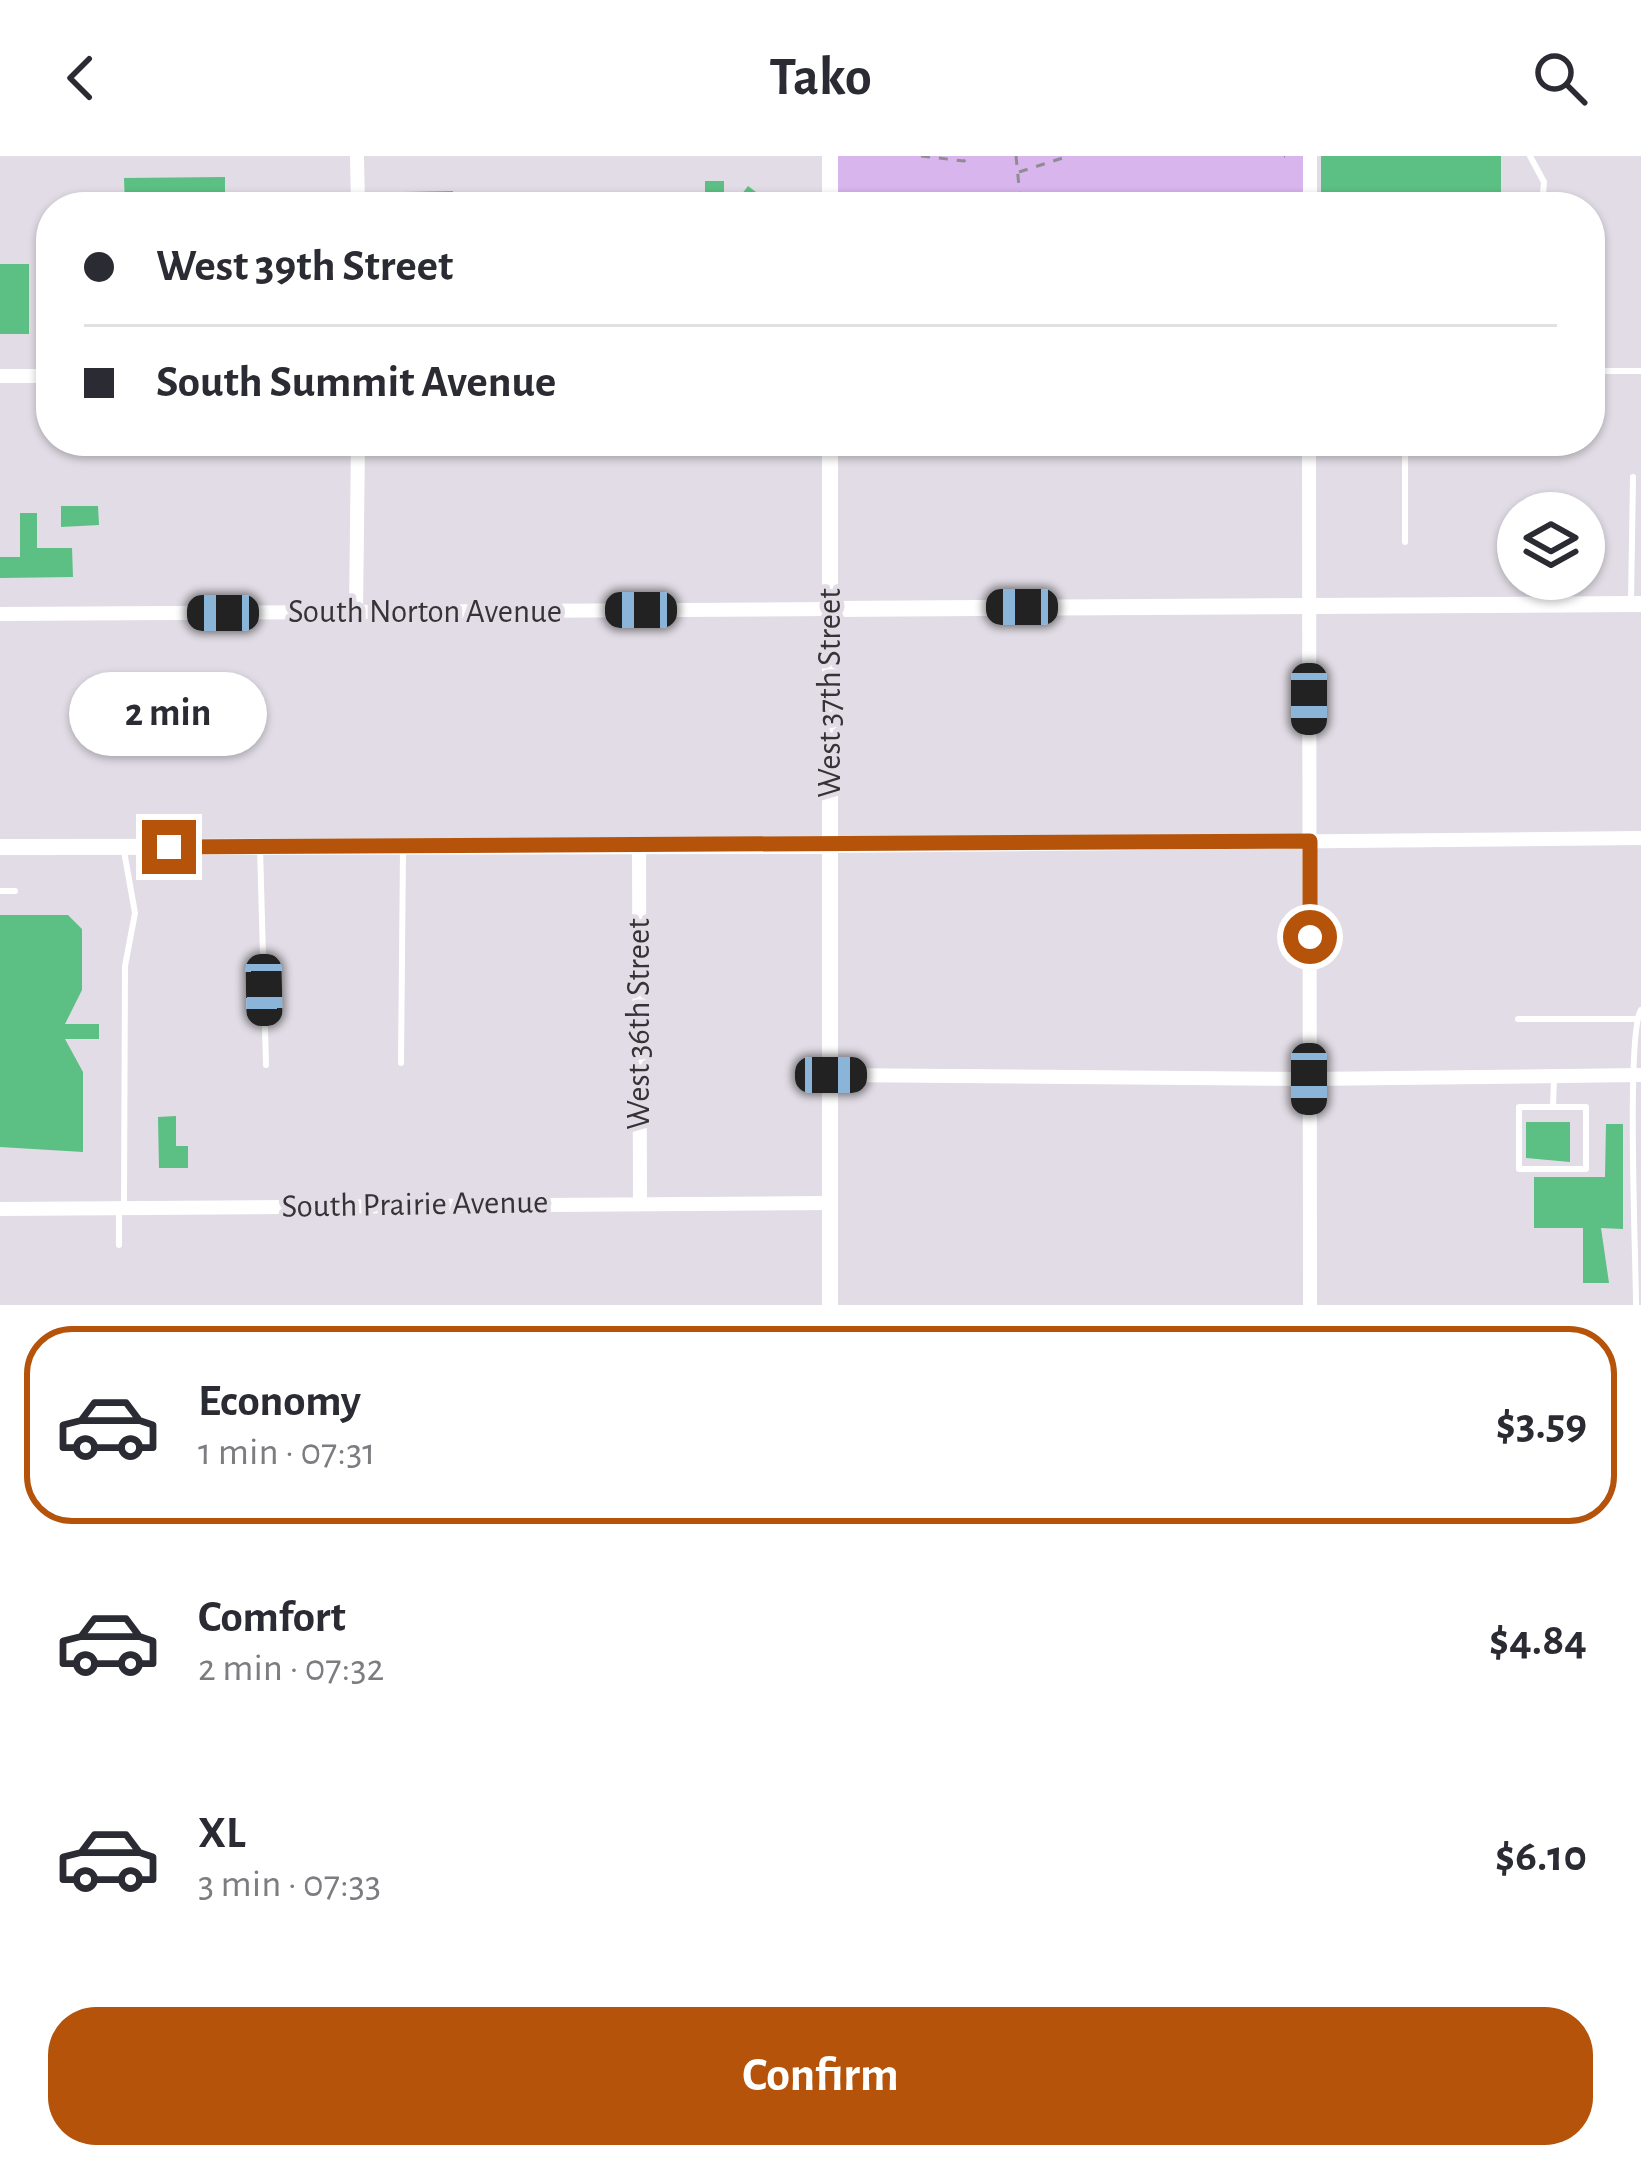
<!DOCTYPE html>
<html lang="en">
<head>
<meta charset="utf-8">
<style>
	:root { --surface:#fff; --page:#f2f2f3; --text:#2b2b33; --muted:#7c7c81; --line:#e1e1e2; --accent:#b45309 }
	body { margin:0; font-family:"Alegreya Sans",sans-serif; background:var(--page); color:var(--text); height:100vh; display:flex; flex-direction:column; font-size:45px; white-space:nowrap }
	* { box-sizing:border-box; margin:0 }
	p { font-size:39px; color:var(--muted) }
	.icon { flex:none; width:66px; height:66px; fill:none; stroke:currentColor; stroke-width:2; stroke-linecap:round; stroke-linejoin:round }
	.map { position:relative; height:1149px; overflow:hidden }
	.details { display:flex; flex-direction:column; background:var(--surface); flex:1 }
	.details>* { flex:none }
	.hud { position:absolute; left:36px; top:36px; width:1569px; height:264px; border-radius:48px; box-shadow:0 3px 9px #0004; display:grid; align-content:center; height:264px; padding:0 48px; background:var(--surface) }
	.controls { position:absolute; left:1497px; top:336px; display:grid; gap:24px }
	.controls a { display:grid; place-items:center; width:108px; height:108px; border-radius:50%; background:var(--surface); box-shadow:0 3px 9px #0004; font-size:60px }
	.end { position:absolute; width:54px; height:54px; margin:-27px; border:15px solid #b45309; background:#fff; box-shadow:0 0 0 6px #fff }
	.from { border-radius:50% }
	.bubble { position:absolute; height:84px; border-radius:42px; background:var(--surface); box-shadow:0 3px 9px #0004; font-size:39px; font-weight:600; line-height:84px; text-align:center }
	.car { position:absolute; width:36px; height:72px; margin:-36px -18px; border-radius:15px; box-shadow:0 0 9px 3px #0007; background:linear-gradient(#222 24%,#8ab4d8 0 40%,#222 0 76%,#8ab4d8 0 86%,#222 0) }
	.hud b { display:flex; align-items:center; gap:42px; height:114px; font-size:45px }
	.hud b+b { border-top:3px solid var(--line) }
	.hud i { width:30px; height:30px; background:var(--text) }
	ul { padding:21px 0 0; list-style:none }
	li { display:flex; align-items:center; gap:36px; height:198px; margin:0 24px 18px; padding:0 24px; border:6px solid transparent; border-radius:48px }
	li div { flex:1 }
	li b { display:block; font-size:45px }
	li em { font-style:normal; font-weight:600 }
	li.current { border-color:var(--accent) }
	li>.icon { width:108px; height:108px; stroke-width:1.5 }
	.button { display:flex; gap:24px; margin-top:auto; padding:24px 48px }
	.button a { flex:1; height:138px; border-radius:48px; background:var(--accent); color:#fff; font-size:48px; font-weight:600; line-height:138px; text-align:center }
	header { display:flex; justify-content:space-between; align-items:center; height:156px; padding:0 48px; background:var(--surface); font-size:54px; font-weight:600 }
	.map>svg:first-child { display:block }
	.green { fill:#d8b5ec }
	.building { fill:#5cbf83 }
	.lines { fill:none; stroke-linecap:round; stroke-linejoin:round }
	.path { stroke:#908c92; stroke-width:3; stroke-dasharray:9 9; stroke-linecap:butt }
	.service { stroke:#fff; stroke-width:6 }
	.minor { stroke:#fff; stroke-width:14 }
	.tertiary { stroke:#fff; stroke-width:16 }
	.route { stroke:#b45309; stroke-width:15 }
	.labels { text-anchor:middle; dominant-baseline:central; stroke-width:9; stroke-linejoin:round; paint-order:stroke }
	.street-label { font-size:33px; fill:#353336; stroke:#e1dce5 }
</style>
</head>
<body>
<header><svg class="icon" aria-label="back" viewBox="0 0 24 24"><path d="M15 5l-7 7 7 7"/></svg>Tako<svg class="icon" aria-label="search" viewBox="0 0 24 24"><circle cx="10" cy="10" r="6"/><path d="M15 15l6 6"/></svg></header>
<div class="map">
<svg width="1641" height="1149" viewBox="0 0 1641 1149">
	<rect width="100%" height="100%" fill="#e1dce5"/>
	<rect class="green" x="830" y="0" width="480" height="51"/>
	<g class="building">
		<rect x="1321" y="0" width="180" height="51"/>
		<polygon points="225,21 225,51 125,51 124,22"/>
		<rect x="705" y="25" width="19" height="26"/>
		<polygon points="748,30 776,51 732,51"/>
		<polygon points="453,35 453,51 403,51 403,36"/>
		<rect x="0" y="108" width="29" height="70"/>
		<polygon points="61,350 98,350 99,369 61,371"/>
		<polygon points="20,357 37,357 37,392 72,392 73,421 0,422 0,401 20,401"/>
		<polygon points="0,759 68,759 82,773 82,834 65,868 99,868 99,883 65,883 83,916 83,996 0,991"/>
		<polygon points="176,960 176,990 188,990 188,1012 159,1012 158,961"/>
		<polygon points="1526,966 1570,966 1570,1006 1526,1002"/>
		<polygon points="1606,968 1623,968 1623,1073 1601,1072 1609,1127 1583,1127 1583,1072 1534,1072 1534,1021 1605,1021"/>
	</g>
	<g class="lines">
		<g class="path">
			<polyline points="921,0 964,5 971,0"/>
			<polyline points="1016,0 1021,51"/>
			<polyline points="1284,0 1285,0"/>
			<polyline points="1019,16 1069,0"/>
		</g>
		<g class="service">
			<polyline points="1530,0 1544,26 1542,51"/>
			<polyline points="1590,215 1641,215"/>
			<polyline points="1405,386 1405,285"/>
			<polyline points="1631,445 1633,321"/>
			<polyline points="260,691 266,909"/>
			<polyline points="124,695 135,757 125,810 124,1051"/>
			<polyline points="0,735 15,735"/>
			<polyline points="1518,863 1635,863"/>
			<polyline points="401,907 403,694"/>
			<rect x="1519" y="951" width="67" height="62"/>
			<polyline points="1553,951 1554,923"/>
			<polyline points="119,1053 119,1089"/>
			<path d="M1636,1149c0,-44 -10,-272 5,-295"/>
		</g>
		<g class="minor">
			<polyline points="357,0 358,51"/>
			<polyline points="1310,51 1310,0"/>
			<polyline points="0,220 51,220"/>
			<polyline points="1309,285 1310,1149"/>
			<polyline points="356,457 358,285"/>
			<polyline points="0,458 831,453"/>
			<polyline points="830,690 1641,682"/>
			<polyline points="639,691 640,1046"/>
			<polyline points="831,919 1309,923 1641,919"/>
			<polyline points="0,1053 829,1047"/>
		</g>
		<g class="tertiary">
			<polyline points="830,0 830,51"/>
			<polyline points="830,285 830,1149"/>
			<polyline points="831,453 1641,448"/>
			<polyline points="0,691 830,690"/>
		</g>
	</g>
	<g class="lines">
		<polyline class="route" points="169,691 1310,685 1310,781"/>
	</g>
	<g class="labels">
		<g class="street-label">
			<text x="425" y="456">South Norton Avenue</text>
			<text transform="translate(830 537) rotate(-90)">West 37th Street</text>
			<text transform="translate(639 868) rotate(-90)">West 36th Street</text>
			<text transform="translate(415 1049) rotate(-1)">South Prairie Avenue</text>
		</g>
	</g>
</svg>
<div class="controls">
<a><svg class="icon" aria-label="layers" viewBox="0 0 24 24"><path d="M12 4l9 5-9 5-9-5zM3 14l9 5 9-5"/></svg></a>
</div>
<i class="end from" style="left:1310px;top:781px"></i>
<i class="end" style="left:169px;top:691px"></i>
<div class="bubble" style="left:69px;top:516px;width:198px">2 min</div>
<i class="car" style="left:1022px;top:451px;rotate:270deg"></i>
<i class="car" style="left:641px;top:454px;rotate:270deg"></i>
<i class="car" style="left:223px;top:457px;rotate:270deg"></i>
<i class="car" style="left:1309px;top:543px;rotate:180deg"></i>
<i class="car" style="left:264px;top:834px;rotate:179deg"></i>
<i class="car" style="left:831px;top:919px;rotate:90deg"></i>
<i class="car" style="left:1309px;top:923px;rotate:180deg"></i>
<div class="hud">
<b><i class="from"></i>West 39th Street</b>
<b><i></i>South Summit Avenue</b>
</div>
</div>
<section class="details">
<ul>
<li class="current"><svg class="icon" aria-label="car" viewBox="0 0 24 24"><path d="M5 17H2v-5l4-1 3-4h7l3 4 3 1v5h-3M9 17h6M6 11h13"/><circle cx="7" cy="17" r="2"/><circle cx="17" cy="17" r="2"/></svg><div><b>Economy</b><p>1 min · 07:31</p></div><em>$3.59</em></li>
<li><svg class="icon" aria-label="car" viewBox="0 0 24 24"><path d="M5 17H2v-5l4-1 3-4h7l3 4 3 1v5h-3M9 17h6M6 11h13"/><circle cx="7" cy="17" r="2"/><circle cx="17" cy="17" r="2"/></svg><div><b>Comfort</b><p>2 min · 07:32</p></div><em>$4.84</em></li>
<li><svg class="icon" aria-label="car" viewBox="0 0 24 24"><path d="M5 17H2v-5l4-1 3-4h7l3 4 3 1v5h-3M9 17h6M6 11h13"/><circle cx="7" cy="17" r="2"/><circle cx="17" cy="17" r="2"/></svg><div><b>XL</b><p>3 min · 07:33</p></div><em>$6.10</em></li>
</ul>
<div class="button"><a>Confirm</a></div>
</section>
</body>
</html>
